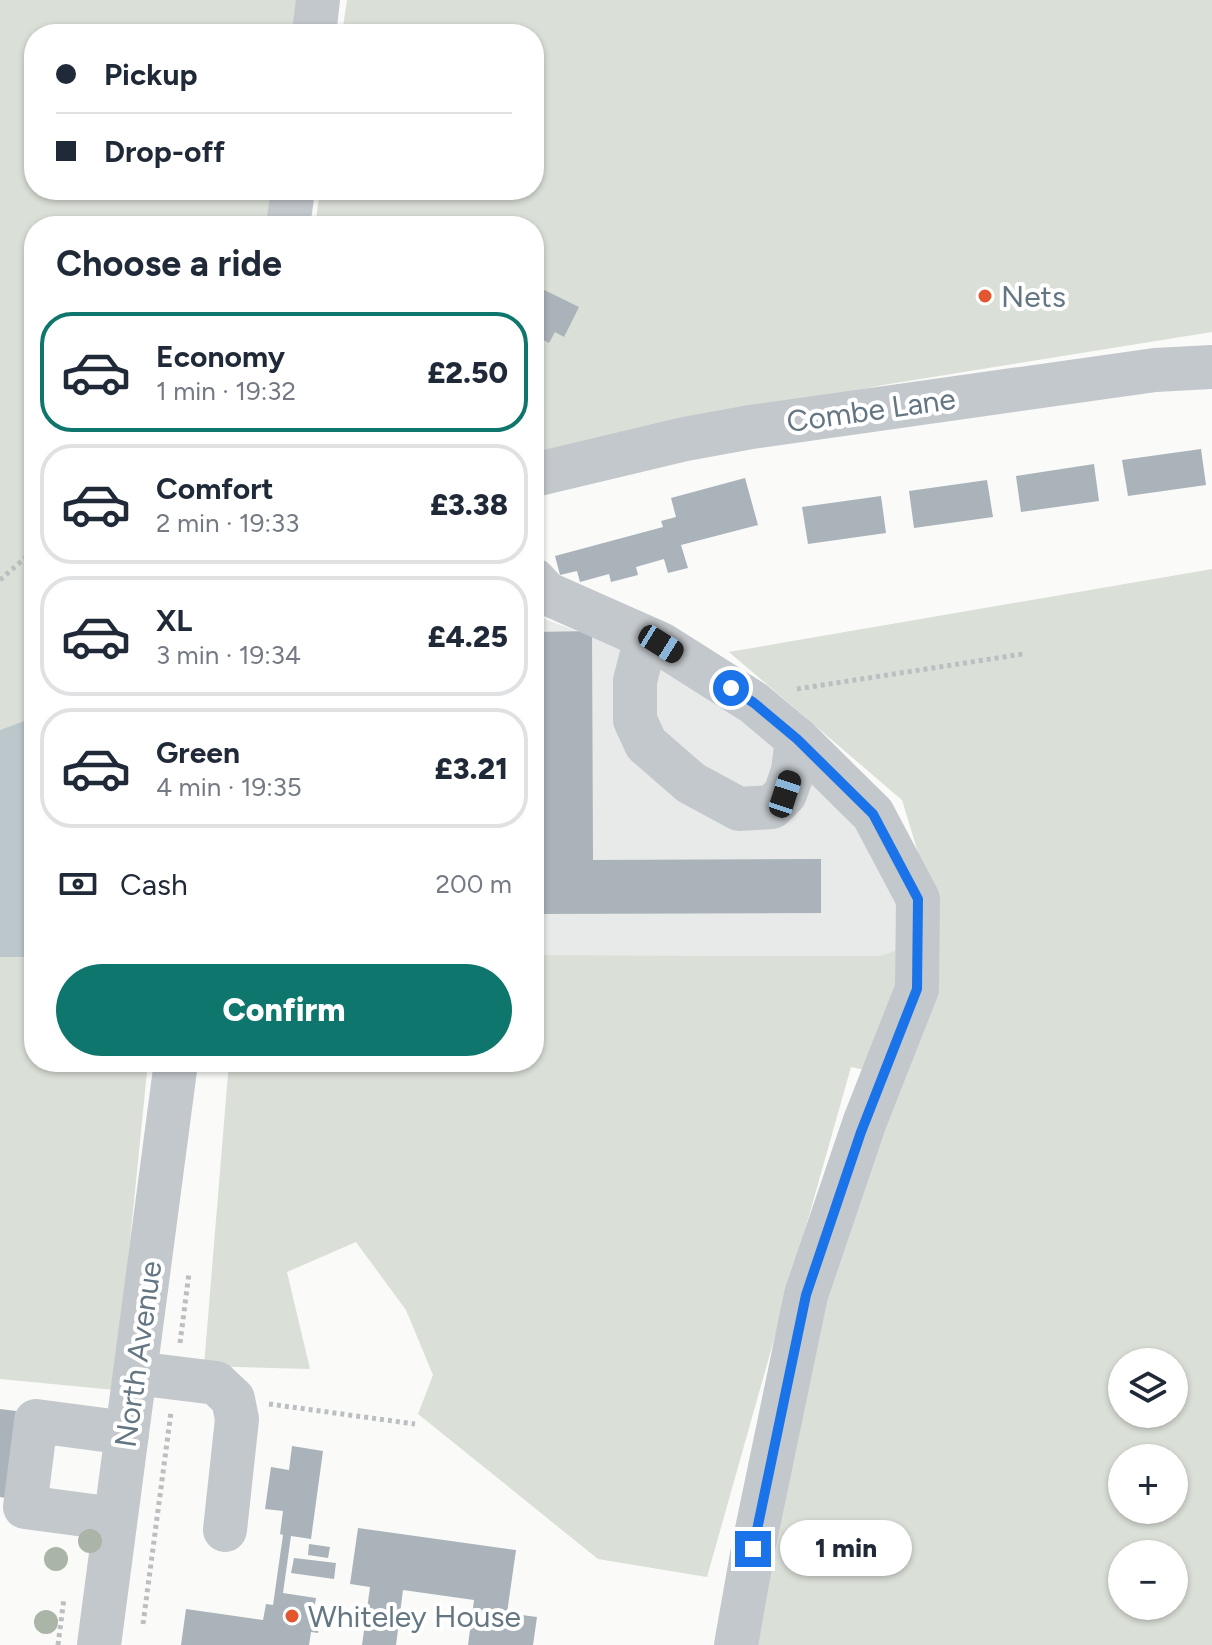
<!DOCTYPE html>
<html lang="en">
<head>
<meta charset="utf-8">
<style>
	:root { --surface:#fff; --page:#f2f2f3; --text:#1f2937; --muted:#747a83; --line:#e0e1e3; --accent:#0f766e }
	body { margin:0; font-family:Figtree,sans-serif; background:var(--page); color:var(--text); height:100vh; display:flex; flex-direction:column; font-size:30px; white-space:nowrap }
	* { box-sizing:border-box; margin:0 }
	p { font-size:26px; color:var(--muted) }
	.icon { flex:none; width:44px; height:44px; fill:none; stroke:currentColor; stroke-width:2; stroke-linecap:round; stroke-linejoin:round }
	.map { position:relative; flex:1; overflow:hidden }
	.sheet { position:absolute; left:24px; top:216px; width:520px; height:856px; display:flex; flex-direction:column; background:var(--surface); border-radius:32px; box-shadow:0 2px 6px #0004 }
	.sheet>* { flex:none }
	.banner { position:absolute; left:24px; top:24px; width:520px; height:176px; border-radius:32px; box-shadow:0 2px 6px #0004; display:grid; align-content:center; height:176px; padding:0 32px; background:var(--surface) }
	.controls { position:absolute; left:1108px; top:1348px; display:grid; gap:16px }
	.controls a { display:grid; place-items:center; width:80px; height:80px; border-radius:50%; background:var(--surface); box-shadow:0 2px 6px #0004; font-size:40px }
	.end { position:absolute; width:36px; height:36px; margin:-18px; border:10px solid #1a73e8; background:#fff; box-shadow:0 0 0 4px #fff }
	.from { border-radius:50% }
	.bubble { position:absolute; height:56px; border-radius:28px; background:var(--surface); box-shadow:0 2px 6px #0004; font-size:26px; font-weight:800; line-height:56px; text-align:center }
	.car { position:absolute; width:24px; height:48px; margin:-24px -12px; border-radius:10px; box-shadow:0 0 6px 2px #0007; background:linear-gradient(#222 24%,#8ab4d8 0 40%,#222 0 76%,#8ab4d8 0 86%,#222 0) }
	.banner b { display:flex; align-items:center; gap:28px; height:76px; font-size:30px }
	.banner b+b { border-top:2px solid var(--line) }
	.banner i { width:20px; height:20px; background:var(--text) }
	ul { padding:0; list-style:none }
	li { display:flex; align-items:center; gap:24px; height:120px; margin:0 16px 12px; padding:0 16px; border:4px solid var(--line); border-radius:32px }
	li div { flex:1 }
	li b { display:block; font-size:30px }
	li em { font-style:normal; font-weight:800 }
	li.selected { border-color:var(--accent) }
	li>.icon { width:72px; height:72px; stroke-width:1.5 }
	h2 { padding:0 32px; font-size:36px; line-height:96px }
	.pay { display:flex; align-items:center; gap:20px; height:88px; padding:0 32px; font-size:30px }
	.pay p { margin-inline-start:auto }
	.action { display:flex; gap:16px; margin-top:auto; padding:16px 32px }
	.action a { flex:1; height:92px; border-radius:48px; background:var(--accent); color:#fff; font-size:32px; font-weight:800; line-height:92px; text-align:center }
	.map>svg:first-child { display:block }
	.built { fill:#e8e9e9 }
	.green { fill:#dadfd7; fill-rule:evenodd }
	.water { fill:#bbc7cb }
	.building { fill:#aab3b9 }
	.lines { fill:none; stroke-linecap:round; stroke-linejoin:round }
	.path { stroke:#bbbfc2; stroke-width:5; stroke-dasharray:4 4; stroke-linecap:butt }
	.minor { stroke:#c3c8cc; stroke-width:44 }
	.tree { fill:#aab4a7 }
	.route { stroke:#1a73e8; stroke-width:10 }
	.poi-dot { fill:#e4572e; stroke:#fff; stroke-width:3 }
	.labels { text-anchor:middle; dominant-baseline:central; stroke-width:8; stroke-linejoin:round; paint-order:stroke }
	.poi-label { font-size:30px; fill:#657683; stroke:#fff; text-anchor:start }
	.street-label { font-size:30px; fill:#657683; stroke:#fff }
</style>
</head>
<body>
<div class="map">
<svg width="1212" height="1645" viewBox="0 0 1212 1645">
	<rect width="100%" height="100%" fill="#fafaf8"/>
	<polygon class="built" points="534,615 674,668 852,808 898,887 906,947 879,956 534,955"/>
	<g class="green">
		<polygon points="0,0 300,0 296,34 34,34 34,190 275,190 271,226 34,226 34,717 0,730"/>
		<polygon points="347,0 1212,0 1212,332 883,385 534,458 534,226 315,226 320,190 534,190 534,34 342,34"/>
		<path d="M1212,569v1076h-463l69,-333 74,-236 -41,-9 -144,510 -109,-18 -180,-145 15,-39 -27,-65 -50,-68 -69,30 23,97 -106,-3 25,-304h305v-107l345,1 27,-9 28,-42 -32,-105 -173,-148zM1122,1362h52v52h-52zM1122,1458h52v52h-52zM1122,1554h52v52h-52z"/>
		<polygon points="0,957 34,957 34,1062 148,1062 115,1390 0,1379"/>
	</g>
	<polygon class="water" points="34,717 34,957 0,957 0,730"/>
	<g class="building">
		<polygon points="534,285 579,307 564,337 555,332 549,343 534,335"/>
		<polygon points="1201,449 1206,485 1128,496 1122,460"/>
		<polygon points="1094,464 1099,501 1021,512 1016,476"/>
		<polygon points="745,478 758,525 681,545 688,568 668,573 664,559 636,567 638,575 611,582 609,574 580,582 577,571 560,575 555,556 663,527 661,521 676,517 671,498"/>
		<polygon points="987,480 993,517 914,528 909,491"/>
		<polygon points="881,496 886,533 808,544 802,507"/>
		<polygon points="592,631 593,860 821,859 821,913 534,914 534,632"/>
		<polygon points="0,1409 16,1411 5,1498 0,1497"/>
		<polygon points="292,1446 323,1451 311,1539 291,1536 283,1593 316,1598 314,1610 321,1612 318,1633 311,1632 309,1645 181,1645 186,1609 263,1620 266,1604 273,1605 283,1535 280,1534 283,1511 265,1509 271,1467 289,1470"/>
		<polygon points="358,1528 516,1550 507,1613 537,1617 533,1645 468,1645 474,1600 403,1590 396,1645 362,1645 370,1587 350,1584"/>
		<polygon points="309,1544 330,1547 328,1558 308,1555"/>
		<polygon points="294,1558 336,1563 334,1579 291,1573"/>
	</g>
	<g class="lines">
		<g class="path">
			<polyline points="0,580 34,550"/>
			<polyline points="797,689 1023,654"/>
			<polyline points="180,1343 189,1273"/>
			<polyline points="269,1404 415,1424"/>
			<polyline points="143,1624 171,1412"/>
			<polyline points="58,1645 64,1598"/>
		</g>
		<g class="minor">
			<polyline points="314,34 318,0"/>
			<polyline points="288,226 293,190"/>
			<polyline points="534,475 685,439 751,427 1155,370 1212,367"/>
			<polyline points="534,580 546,593 661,644 754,703 797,739 873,814 918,899 917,989 865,1121 806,1295 753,1549 736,1645"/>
			<polyline points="646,638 635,681 635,720 646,744 691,783 739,809 772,807 785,794 793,771 797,739"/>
			<polyline points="135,1373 216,1383 233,1399 237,1419 225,1530"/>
			<polyline points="115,1519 25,1507 36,1421 127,1433"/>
			<polyline points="99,1645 176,1062"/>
		</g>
	</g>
	<g class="tree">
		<circle cx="90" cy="1541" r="12"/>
		<circle cx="56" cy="1559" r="12"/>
		<circle cx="46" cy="1622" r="12"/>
	</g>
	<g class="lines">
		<polyline class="route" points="731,688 754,703 797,739 873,814 918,899 917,989 861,1132 806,1295 753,1549"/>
	</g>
	<g class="poi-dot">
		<circle cx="985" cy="296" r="8"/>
		<circle cx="292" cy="1616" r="8"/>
	</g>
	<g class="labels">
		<g class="poi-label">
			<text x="1001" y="296">Nets</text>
			<text x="308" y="1616">Whiteley House</text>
		</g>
		<g class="street-label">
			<text transform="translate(871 410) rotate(-8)">Combe Lane</text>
			<text transform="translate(138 1354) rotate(-82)">North Avenue</text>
		</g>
	</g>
</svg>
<div class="controls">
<a><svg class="icon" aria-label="layers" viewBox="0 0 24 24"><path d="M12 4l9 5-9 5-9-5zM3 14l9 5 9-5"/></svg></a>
<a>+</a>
<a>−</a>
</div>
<i class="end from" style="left:731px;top:688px"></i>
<i class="end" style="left:753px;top:1549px"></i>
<div class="bubble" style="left:780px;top:1520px;width:132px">1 min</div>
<i class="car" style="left:661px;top:644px;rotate:122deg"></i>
<i class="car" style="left:785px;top:794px;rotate:18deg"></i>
<div class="banner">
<b><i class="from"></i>Pickup</b>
<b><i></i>Drop-off</b>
</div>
<section class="sheet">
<h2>Choose a ride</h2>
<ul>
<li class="selected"><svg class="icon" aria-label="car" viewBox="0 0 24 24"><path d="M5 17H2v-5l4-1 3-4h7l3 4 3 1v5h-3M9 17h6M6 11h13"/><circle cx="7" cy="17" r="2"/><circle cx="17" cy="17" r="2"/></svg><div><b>Economy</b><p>1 min · 19:32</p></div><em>£2.50</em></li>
<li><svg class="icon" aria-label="car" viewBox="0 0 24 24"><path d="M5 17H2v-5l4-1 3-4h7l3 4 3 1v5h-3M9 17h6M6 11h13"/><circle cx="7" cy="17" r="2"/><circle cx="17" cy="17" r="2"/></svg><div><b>Comfort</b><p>2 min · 19:33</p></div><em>£3.38</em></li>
<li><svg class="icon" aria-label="car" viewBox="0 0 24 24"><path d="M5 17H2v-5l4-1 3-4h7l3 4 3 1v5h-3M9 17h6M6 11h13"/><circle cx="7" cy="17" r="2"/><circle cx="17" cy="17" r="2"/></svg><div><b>XL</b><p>3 min · 19:34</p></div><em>£4.25</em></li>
<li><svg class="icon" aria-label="car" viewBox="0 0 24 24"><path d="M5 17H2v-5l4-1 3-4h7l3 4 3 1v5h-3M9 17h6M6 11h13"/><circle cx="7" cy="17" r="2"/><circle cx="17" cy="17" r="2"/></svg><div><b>Green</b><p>4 min · 19:35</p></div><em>£3.21</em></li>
</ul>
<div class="pay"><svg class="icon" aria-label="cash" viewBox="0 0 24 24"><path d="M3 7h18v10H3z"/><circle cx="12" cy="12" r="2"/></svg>Cash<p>200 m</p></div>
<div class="action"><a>Confirm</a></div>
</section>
</div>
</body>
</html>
